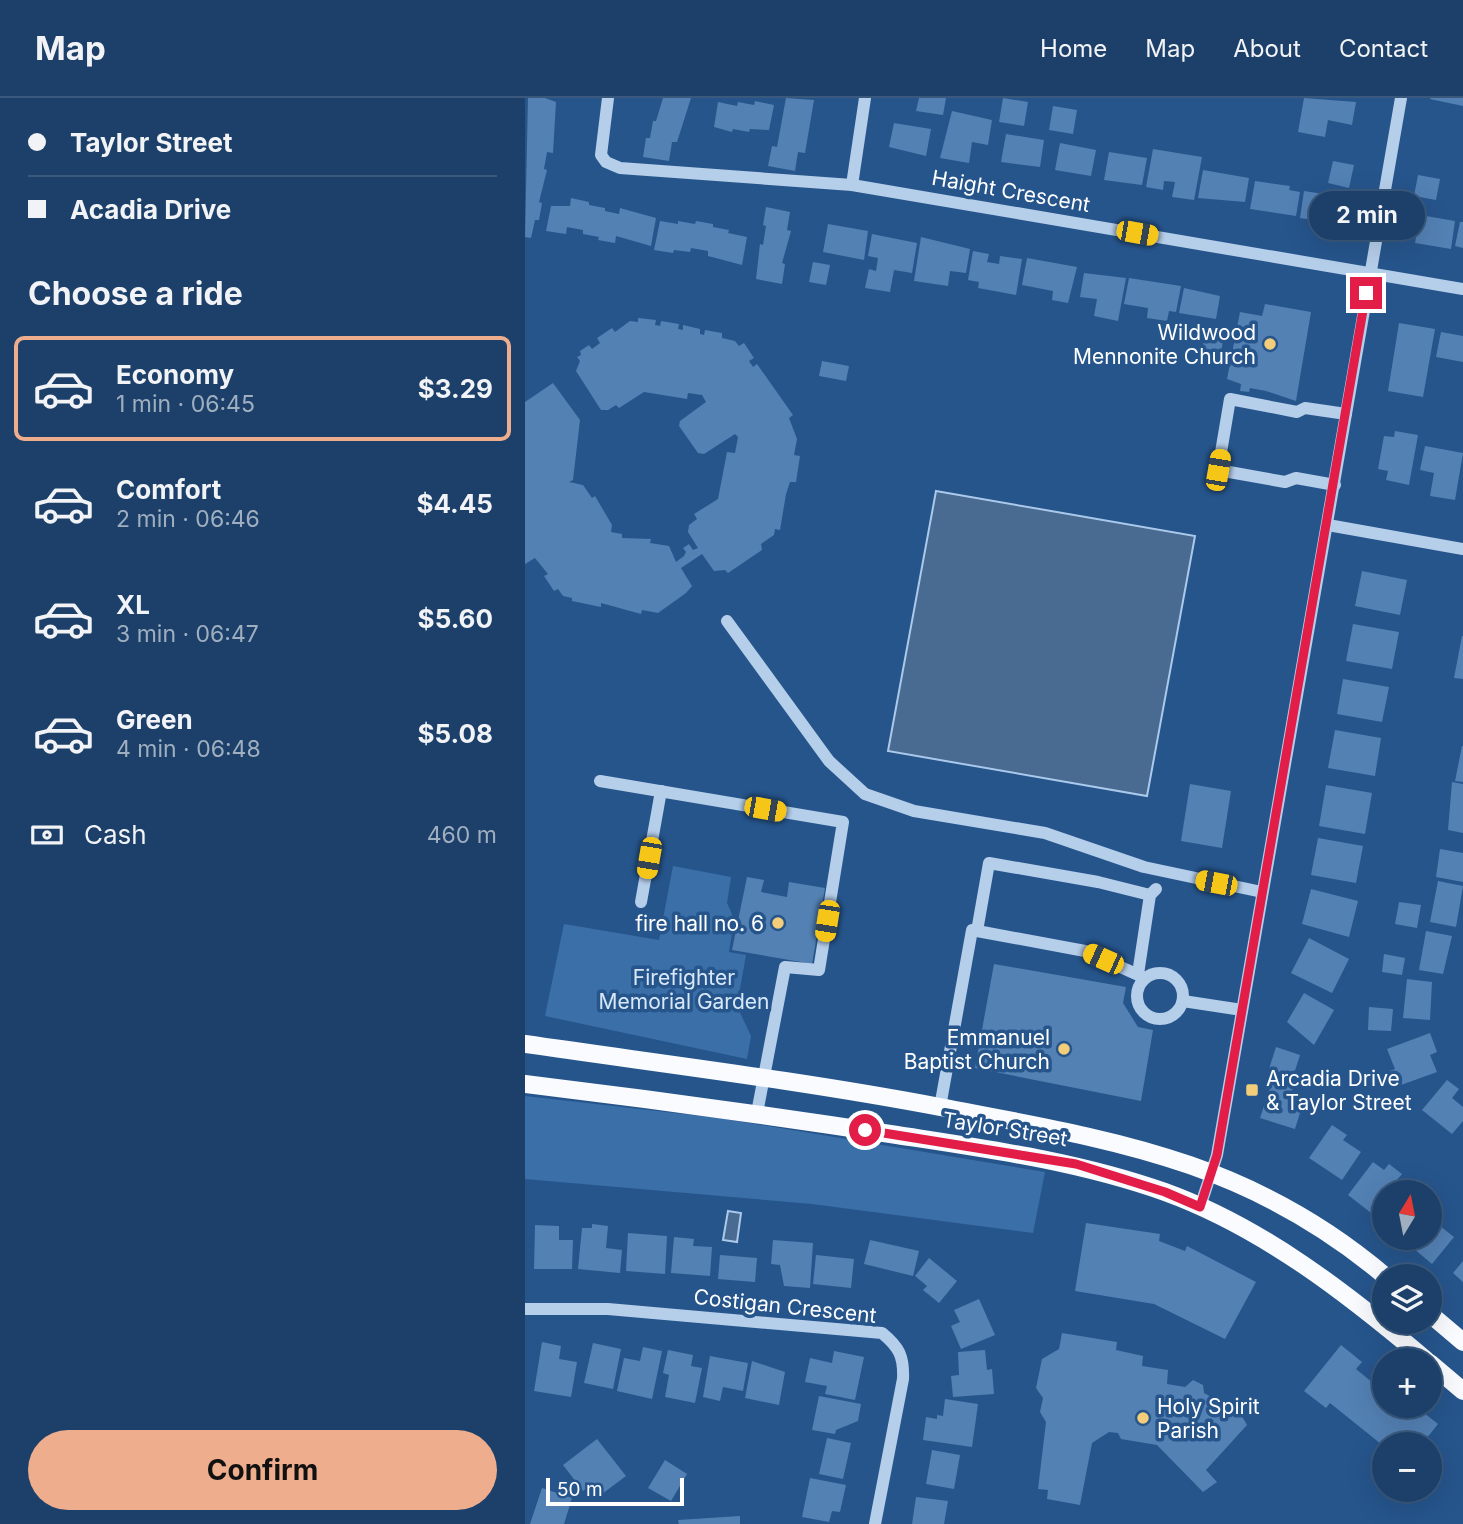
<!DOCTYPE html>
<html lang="en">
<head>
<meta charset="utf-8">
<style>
	:root { --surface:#1c4069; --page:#25476f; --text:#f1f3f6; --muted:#a0afc0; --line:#3a597d; --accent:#eead8d }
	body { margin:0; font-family:Inter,sans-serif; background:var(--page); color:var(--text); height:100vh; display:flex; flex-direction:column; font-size:26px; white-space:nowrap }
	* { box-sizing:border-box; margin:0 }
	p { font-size:23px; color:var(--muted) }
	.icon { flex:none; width:38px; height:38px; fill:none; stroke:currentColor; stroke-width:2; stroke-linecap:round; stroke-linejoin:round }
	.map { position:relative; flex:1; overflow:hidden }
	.sheet { display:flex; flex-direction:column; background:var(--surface); width:525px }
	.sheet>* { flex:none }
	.guide { display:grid; align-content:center; height:154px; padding:0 28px; background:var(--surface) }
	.needle { width:46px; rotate:10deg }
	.controls { position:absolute; left:847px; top:1082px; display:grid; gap:14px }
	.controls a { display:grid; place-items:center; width:70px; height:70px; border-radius:50%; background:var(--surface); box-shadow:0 7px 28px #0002,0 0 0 2px var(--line); font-size:35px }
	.scale { position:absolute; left:21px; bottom:18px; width:138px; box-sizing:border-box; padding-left:7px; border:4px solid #fff; border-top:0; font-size:19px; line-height:24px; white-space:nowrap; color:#fff; -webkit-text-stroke:5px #26558c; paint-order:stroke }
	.end { position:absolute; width:32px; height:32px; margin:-16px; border:9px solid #e11d48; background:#fff; box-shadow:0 0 0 4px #fff }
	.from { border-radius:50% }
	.bubble { position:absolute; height:49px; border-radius:24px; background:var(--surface); box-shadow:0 7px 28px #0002,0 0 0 2px var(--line); font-size:23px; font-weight:700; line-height:49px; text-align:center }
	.car { position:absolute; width:21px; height:42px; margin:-21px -10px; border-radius:9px; box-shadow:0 0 5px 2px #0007; background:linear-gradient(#f5c518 24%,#345 0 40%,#f5c518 0 76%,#345 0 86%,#f5c518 0) }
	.guide b { display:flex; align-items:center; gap:24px; height:66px; font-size:26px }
	.guide b+b { border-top:2px solid var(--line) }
	.guide i { width:18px; height:18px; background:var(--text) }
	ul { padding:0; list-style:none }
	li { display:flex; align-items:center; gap:21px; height:105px; margin:0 14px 10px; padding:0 14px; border:4px solid transparent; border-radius:10px }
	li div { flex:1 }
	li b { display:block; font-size:26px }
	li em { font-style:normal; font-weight:700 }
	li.current { border-color:var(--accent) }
	li>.icon { width:63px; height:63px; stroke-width:1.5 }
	h2 { padding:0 28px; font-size:32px; line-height:84px }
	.pay { display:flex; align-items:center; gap:18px; height:77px; padding:0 28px; font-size:26px }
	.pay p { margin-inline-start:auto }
	.primary-button { display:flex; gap:14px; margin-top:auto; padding:14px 28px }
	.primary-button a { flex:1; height:80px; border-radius:42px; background:var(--accent); color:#111; font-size:28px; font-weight:700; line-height:80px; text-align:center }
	header { display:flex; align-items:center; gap:42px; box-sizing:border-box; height:98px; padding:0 35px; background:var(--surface); border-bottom:2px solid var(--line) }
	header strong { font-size:33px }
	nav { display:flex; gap:38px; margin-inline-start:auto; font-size:24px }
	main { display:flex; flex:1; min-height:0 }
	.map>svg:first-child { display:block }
	.green { fill:#3b6fa8 }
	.water { fill:#496b91; stroke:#aac9eb; stroke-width:2 }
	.building { fill:#5381b4 }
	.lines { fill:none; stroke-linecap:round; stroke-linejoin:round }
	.minor { stroke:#b5ceea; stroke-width:12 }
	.major { stroke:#f9fbfe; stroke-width:18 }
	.route { stroke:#e11d48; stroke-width:9 }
	.poi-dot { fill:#f3cd7a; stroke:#26558c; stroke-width:2.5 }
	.labels { text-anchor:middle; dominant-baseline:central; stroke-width:7; stroke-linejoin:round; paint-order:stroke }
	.street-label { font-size:21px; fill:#fff; stroke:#26558c }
	.poi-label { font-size:21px; fill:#fff; stroke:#26558c; text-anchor:end }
	.park-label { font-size:21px; fill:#d9e8f8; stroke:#26558c }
</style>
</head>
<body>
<header>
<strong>Map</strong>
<nav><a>Home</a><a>Map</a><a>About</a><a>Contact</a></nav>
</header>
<main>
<section class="sheet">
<div class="guide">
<b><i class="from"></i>Taylor Street</b>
<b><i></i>Acadia Drive</b>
</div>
<h2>Choose a ride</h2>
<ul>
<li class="current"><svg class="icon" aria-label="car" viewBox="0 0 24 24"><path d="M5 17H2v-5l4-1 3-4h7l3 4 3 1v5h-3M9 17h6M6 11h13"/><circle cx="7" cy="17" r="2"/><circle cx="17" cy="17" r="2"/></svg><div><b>Economy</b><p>1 min · 06:45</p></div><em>$3.29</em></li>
<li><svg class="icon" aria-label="car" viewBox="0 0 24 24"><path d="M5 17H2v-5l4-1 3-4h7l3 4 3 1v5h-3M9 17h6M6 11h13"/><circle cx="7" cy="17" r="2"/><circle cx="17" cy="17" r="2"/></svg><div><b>Comfort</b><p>2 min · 06:46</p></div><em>$4.45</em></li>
<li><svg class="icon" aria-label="car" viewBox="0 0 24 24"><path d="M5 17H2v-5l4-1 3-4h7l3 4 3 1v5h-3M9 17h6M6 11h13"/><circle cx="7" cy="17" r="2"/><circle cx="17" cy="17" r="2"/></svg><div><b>XL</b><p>3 min · 06:47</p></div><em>$5.60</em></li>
<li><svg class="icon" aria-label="car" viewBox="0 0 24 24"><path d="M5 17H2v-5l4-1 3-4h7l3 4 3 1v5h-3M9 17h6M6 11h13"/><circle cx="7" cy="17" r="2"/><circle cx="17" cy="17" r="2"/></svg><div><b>Green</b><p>4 min · 06:48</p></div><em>$5.08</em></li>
</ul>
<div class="pay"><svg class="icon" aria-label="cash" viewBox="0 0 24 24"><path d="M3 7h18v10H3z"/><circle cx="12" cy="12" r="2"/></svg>Cash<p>460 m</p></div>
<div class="primary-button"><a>Confirm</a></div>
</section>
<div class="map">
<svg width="938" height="1426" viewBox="0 0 938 1426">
	<rect width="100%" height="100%" fill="#26558c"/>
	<g class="green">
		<polygon points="148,768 206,779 202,805 209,821 204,854 221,857 212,908 226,938 222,961 20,918 39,826 134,842"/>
		<polygon points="0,998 194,1020 520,1074 508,1135 287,1106 0,1081"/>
	</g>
	<g class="water">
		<polygon points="411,393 670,438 622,698 363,653"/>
		<polygon points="203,1113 216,1115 212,1144 198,1142"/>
	</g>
	<g class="building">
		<polygon points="3,0 20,0 31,4 28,55 22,54 19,71 22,72 14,104 17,105 14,122 10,122 6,140 0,139"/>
		<polygon points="138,0 166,0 152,44 147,44 144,63 118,59 121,40 125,40 128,23 131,23"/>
		<polygon points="261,0 289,2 280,55 273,54 270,73 243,68 247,48 252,49"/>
		<polygon points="394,0 421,0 418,17 391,13"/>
		<polygon points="478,0 503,4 499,28 474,24"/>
		<polygon points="779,0 831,4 827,27 803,22 800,39 773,34"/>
		<polygon points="905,0 938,0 938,8 905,1"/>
		<polygon points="230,3 249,7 244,32 225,31 224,34 208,31 207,34 189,29 193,4 212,8 213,4 229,7"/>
		<polygon points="528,8 552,12 548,36 524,32"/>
		<polygon points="427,13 467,22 463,47 447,44 444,65 415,60"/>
		<polygon points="369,25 406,31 401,58 364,49"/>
		<polygon points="481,36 519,42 515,69 476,64"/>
		<polygon points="535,45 571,52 566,78 530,72"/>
		<polygon points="628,51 677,59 669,102 647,99 650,84 639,83 638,92 621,89"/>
		<polygon points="584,54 622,60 617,87 579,82"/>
		<polygon points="808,63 829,67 824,90 803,85"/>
		<polygon points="678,72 724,80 720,104 673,100"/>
		<polygon points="893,77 915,81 911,102 889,98"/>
		<polygon points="730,83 765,88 764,92 775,94 771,118 725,111"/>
		<polygon points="779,93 818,99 814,126 775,120"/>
		<polygon points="46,100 64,104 64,107 80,110 80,113 94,116 95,110 131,120 126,148 91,138 90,145 73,142 74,139 58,136 58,132 42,129 41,136 21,133 26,108 45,108"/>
		<polygon points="241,109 265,114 262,132 266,133 257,165 260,166 257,186 231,181 235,146 238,147 241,128 238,127"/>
		<polygon points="895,117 930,123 926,151 890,145"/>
		<polygon points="135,123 153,126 153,123 170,126 171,123 188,126 188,129 204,132 203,135 222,139 217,167 183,158 183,153 166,150 165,154 149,152 148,155 129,152"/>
		<polygon points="935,124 938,124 938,150 930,148"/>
		<polygon points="303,126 343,133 339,162 298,154"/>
		<polygon points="347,136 392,145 387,175 369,172 365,194 340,190 344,171 351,173 353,160 343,158"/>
		<polygon points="396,139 445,151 441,175 425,173 423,188 389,183"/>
		<polygon points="448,153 464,156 462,164 474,166 475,158 497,161 491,197 453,190 454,184 443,182"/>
		<polygon points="502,160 552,169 543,205 527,202 528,193 497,187"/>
		<polygon points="288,164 305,167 301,187 284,184"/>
		<polygon points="559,175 601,180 593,223 569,218 572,201 555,199"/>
		<polygon points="604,180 656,188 651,214 644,213 642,223 622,220 623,210 599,206"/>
		<polygon points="659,190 695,198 691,221 654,215"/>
		<polygon points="740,206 786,214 771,303 741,293 725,290 724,294 715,293 716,286 702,281 715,214 737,218"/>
		<polygon points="113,220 131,222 130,227 135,228 136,223 154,226 153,231 158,232 158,227 175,231 175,236 179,237 180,232 197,235 197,240 210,243 214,248 219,245 229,260 224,263 228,269 232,266 268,317 264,320 272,341 269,357 275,358 271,384 265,384 261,396 255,432 250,431 249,437 236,446 237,452 203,475 200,472 189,473 177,456 156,470 167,488 161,495 133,515 117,512 116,516 76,505 76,509 47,503 47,500 38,498 33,491 29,493 19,478 23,476 10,460 0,466 0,304 28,285 55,322 48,382 44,384 58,387 67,400 70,398 87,427 86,434 97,436 97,440 126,441 125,445 144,448 151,464 159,458 161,454 158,450 164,446 168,452 173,450 163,434 164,427 172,421 169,416 193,401 202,354 210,355 213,339 210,336 179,356 173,355 154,328 155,323 181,304 177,297 163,295 162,301 119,294 94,310 91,307 83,312 76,312 51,273 55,263 52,259 56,257 55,253 64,247 67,251 75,245 72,240 87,230 90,234 105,223 113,224"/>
		<polygon points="874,225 910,231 898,299 863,293"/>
		<polygon points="682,227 700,230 696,255 677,252"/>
		<polygon points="916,234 938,238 938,264 911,259"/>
		<polygon points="297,263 324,268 321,283 294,278"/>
		<polygon points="870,333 893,337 884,387 861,382 863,373 853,371 859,338 869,339"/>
		<polygon points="900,348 938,355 930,402 905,398 909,375 895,372"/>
		<polygon points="837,473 882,482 875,517 830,508"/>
		<polygon points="828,526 874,534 867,571 821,563"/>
		<polygon points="937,538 938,538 938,581 929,580"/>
		<polygon points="818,581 864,589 857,624 812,616"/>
		<polygon points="810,632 856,640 850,678 803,670"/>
		<polygon points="937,648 938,648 938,684 930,683"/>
		<polygon points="927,684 938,686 938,735 923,732"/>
		<polygon points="665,686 706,693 697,750 656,743"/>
		<polygon points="801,687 847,695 840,736 794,728"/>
		<polygon points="793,740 838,748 831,785 786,777"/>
		<polygon points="915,751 938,755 938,784 911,779"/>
		<polygon points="222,779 239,782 236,794 262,799 264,784 300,790 287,866 207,852"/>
		<polygon points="913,783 938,788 931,829 905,824"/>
		<polygon points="786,791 833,803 824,839 777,826"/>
		<polygon points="874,804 896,807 892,830 870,826"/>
		<polygon points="901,833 927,838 918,876 894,872"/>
		<polygon points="784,840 824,861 807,895 766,875"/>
		<polygon points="859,856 880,860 877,877 857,874"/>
		<polygon points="469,866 601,889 598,905 613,929 628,932 616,1003 450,970"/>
		<polygon points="882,881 907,884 905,922 878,920"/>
		<polygon points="779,895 809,912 789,947 762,924"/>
		<polygon points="844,909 868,911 866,933 843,932"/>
		<polygon points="905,935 912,954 905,957 912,974 865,991 859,975 870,971 862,951"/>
		<polygon points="751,949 775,957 768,979 744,971"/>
		<polygon points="749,978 770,985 765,998 779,1002 770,1031 735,1020"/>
		<polygon points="922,982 934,991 927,1000 938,1009 938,1023 927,1036 897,1012"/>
		<polygon points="807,1027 822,1037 818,1042 836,1054 817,1082 784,1060"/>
		<polygon points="848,1064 859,1072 864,1066 877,1076 871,1083 885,1094 859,1094 859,1125 823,1097"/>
		<polygon points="905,1106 917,1116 910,1124 929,1139 907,1166 875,1139 905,1139"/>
		<polygon points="561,1125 635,1136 634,1143 660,1153 662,1148 731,1184 700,1241 629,1206 550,1193"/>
		<polygon points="67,1126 83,1128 81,1150 97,1152 95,1175 53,1171 57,1130 67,1130"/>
		<polygon points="10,1127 34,1128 34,1142 48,1142 47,1171 9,1171"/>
		<polygon points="103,1135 142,1138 140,1176 101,1173"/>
		<polygon points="149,1139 169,1141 168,1148 187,1149 185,1178 146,1175"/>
		<polygon points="248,1142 288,1145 285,1190 259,1188 255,1167 246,1166"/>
		<polygon points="345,1142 394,1153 388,1178 339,1166"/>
		<polygon points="195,1157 232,1160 230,1184 193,1181"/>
		<polygon points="291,1157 329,1161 326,1190 288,1186"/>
		<polygon points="404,1160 432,1183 414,1205 398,1192 402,1188 390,1178"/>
		<polygon points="938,1163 938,1184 928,1175"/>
		<polygon points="454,1201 470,1237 436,1251 426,1228 435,1224 429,1212"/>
		<polygon points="537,1235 592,1244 591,1252 618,1258 617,1268 643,1272 642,1286 660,1289 668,1282 678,1287 679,1295 715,1315 722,1327 681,1372 692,1384 678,1394 632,1347 596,1341 593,1335 584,1334 567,1345 555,1407 522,1401 523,1392 513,1391 521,1324 515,1314 518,1300 511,1290 517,1261 534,1251"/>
		<polygon points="17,1244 36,1248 34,1261 52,1264 46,1299 9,1293"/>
		<polygon points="68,1245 96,1251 88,1291 59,1285"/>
		<polygon points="816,1247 837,1264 831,1271 859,1294 859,1307 875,1307 888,1318 894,1311 913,1326 897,1346 859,1346 859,1361 851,1354 856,1346 805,1305 801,1310 779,1293"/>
		<polygon points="118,1249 137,1253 127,1301 92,1293 99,1260 115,1263"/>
		<polygon points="143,1252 168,1257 166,1268 177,1270 170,1305 140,1299 144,1277 138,1275"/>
		<polygon points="460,1252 462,1272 467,1271 469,1296 428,1299 426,1278 434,1277 433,1254"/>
		<polygon points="309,1253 339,1259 330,1302 300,1296 302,1288 280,1284 285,1260 307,1265"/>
		<polygon points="185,1258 223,1265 218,1293 198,1289 195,1303 178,1299"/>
		<polygon points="227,1263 260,1274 254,1307 220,1300"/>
		<polygon points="294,1298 336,1306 333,1323 311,1332 310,1336 287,1332"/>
		<polygon points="420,1301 453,1306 447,1349 398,1342 401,1319 412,1321 412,1317 418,1318"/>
		<polygon points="302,1340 326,1345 318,1381 294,1376"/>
		<polygon points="72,1341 101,1378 77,1396 68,1385 58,1393 38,1367"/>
		<polygon points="407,1352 435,1357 429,1391 401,1386"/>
		<polygon points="140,1362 162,1376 146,1403 123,1390"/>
		<polygon points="285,1380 321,1387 315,1414 307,1413 304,1424 277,1419"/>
		<polygon points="17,1390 47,1400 39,1426 5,1426"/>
		<polygon points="391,1399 423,1403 419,1426 387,1426"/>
		<polygon points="215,1418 215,1426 154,1426 153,1422"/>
	</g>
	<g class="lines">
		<g class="minor">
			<polyline points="83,0 76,57 81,64 95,70 327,87"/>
			<polyline points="340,0 327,87 938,191"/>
			<polyline points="810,387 771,380 760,384 693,372 705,301 772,314 780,310 821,316"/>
			<polyline points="803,427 938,451"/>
			<polyline points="202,523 304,663 340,696 389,713 520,735 619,769 737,794"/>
			<polyline points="75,683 318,724 294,872 260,869 232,1015"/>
			<polyline points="116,804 136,693"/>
			<polyline points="452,833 560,853 620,880"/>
			<circle cx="635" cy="898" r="23"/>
			<polyline points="613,876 625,797 631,791"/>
			<polyline points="658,903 717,912"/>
			<polyline points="415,1009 447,832 452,833 464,765 573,784 625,797"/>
			<polyline points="675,1109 692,1057 876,0"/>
			<path d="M0,1211h83l274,24c17,14 22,23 21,46l-28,145"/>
		</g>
		<g class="major">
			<path d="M0,946c138,20 278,37 415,63 170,33 307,52 445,169"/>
			<path d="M0,986c124,15 248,32 372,51 91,14 180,26 268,57 97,35 183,102 261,168"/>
			<polyline points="905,1216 938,1244"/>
			<polyline points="905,1265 938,1293"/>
		</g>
	</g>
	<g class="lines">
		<polyline class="route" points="340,1032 551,1066 640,1094 675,1109 692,1057 841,195"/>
	</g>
	<g class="poi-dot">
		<circle cx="745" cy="246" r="7"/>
		<circle cx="253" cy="825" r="7"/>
		<circle cx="539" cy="951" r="7"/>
		<rect x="720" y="985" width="14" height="14" rx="3.5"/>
		<circle cx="618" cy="1320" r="7"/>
	</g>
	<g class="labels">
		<g class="street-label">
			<text transform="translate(486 93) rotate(10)">Haight Crescent</text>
			<text transform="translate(480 1031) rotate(9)">Taylor Street</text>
			<text transform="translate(260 1208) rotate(6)">Costigan Crescent</text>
		</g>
		<g class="poi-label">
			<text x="731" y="234">Wildwood<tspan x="731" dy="24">Mennonite Church</tspan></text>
			<text x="239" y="825">fire hall no. 6</text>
			<text x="525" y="939">Emmanuel<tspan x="525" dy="24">Baptist Church</tspan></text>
			<text x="741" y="980" text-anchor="start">Arcadia Drive<tspan x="741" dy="24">&amp; Taylor Street</tspan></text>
			<text x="632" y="1308" text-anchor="start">Holy Spirit<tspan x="632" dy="24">Parish</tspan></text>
		</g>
		<g class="park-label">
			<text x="159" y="879">Firefighter<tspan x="159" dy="24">Memorial Garden</tspan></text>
		</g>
	</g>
</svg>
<div class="controls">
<a><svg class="needle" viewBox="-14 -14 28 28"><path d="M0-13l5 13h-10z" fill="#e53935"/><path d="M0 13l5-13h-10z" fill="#a0afc0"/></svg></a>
<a><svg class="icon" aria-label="layers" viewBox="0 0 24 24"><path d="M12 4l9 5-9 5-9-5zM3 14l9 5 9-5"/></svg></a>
<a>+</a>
<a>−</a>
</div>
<div class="scale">50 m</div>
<i class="end from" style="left:340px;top:1032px"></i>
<i class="end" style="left:841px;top:195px"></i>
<div class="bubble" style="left:784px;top:93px;width:116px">2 min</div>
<i class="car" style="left:612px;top:135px;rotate:100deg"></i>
<i class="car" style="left:693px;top:372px;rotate:10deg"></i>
<i class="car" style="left:240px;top:711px;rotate:100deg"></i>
<i class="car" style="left:124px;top:760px;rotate:190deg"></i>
<i class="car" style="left:691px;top:785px;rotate:281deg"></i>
<i class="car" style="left:302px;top:823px;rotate:189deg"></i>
<i class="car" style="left:578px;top:861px;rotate:294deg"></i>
</div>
</main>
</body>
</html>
